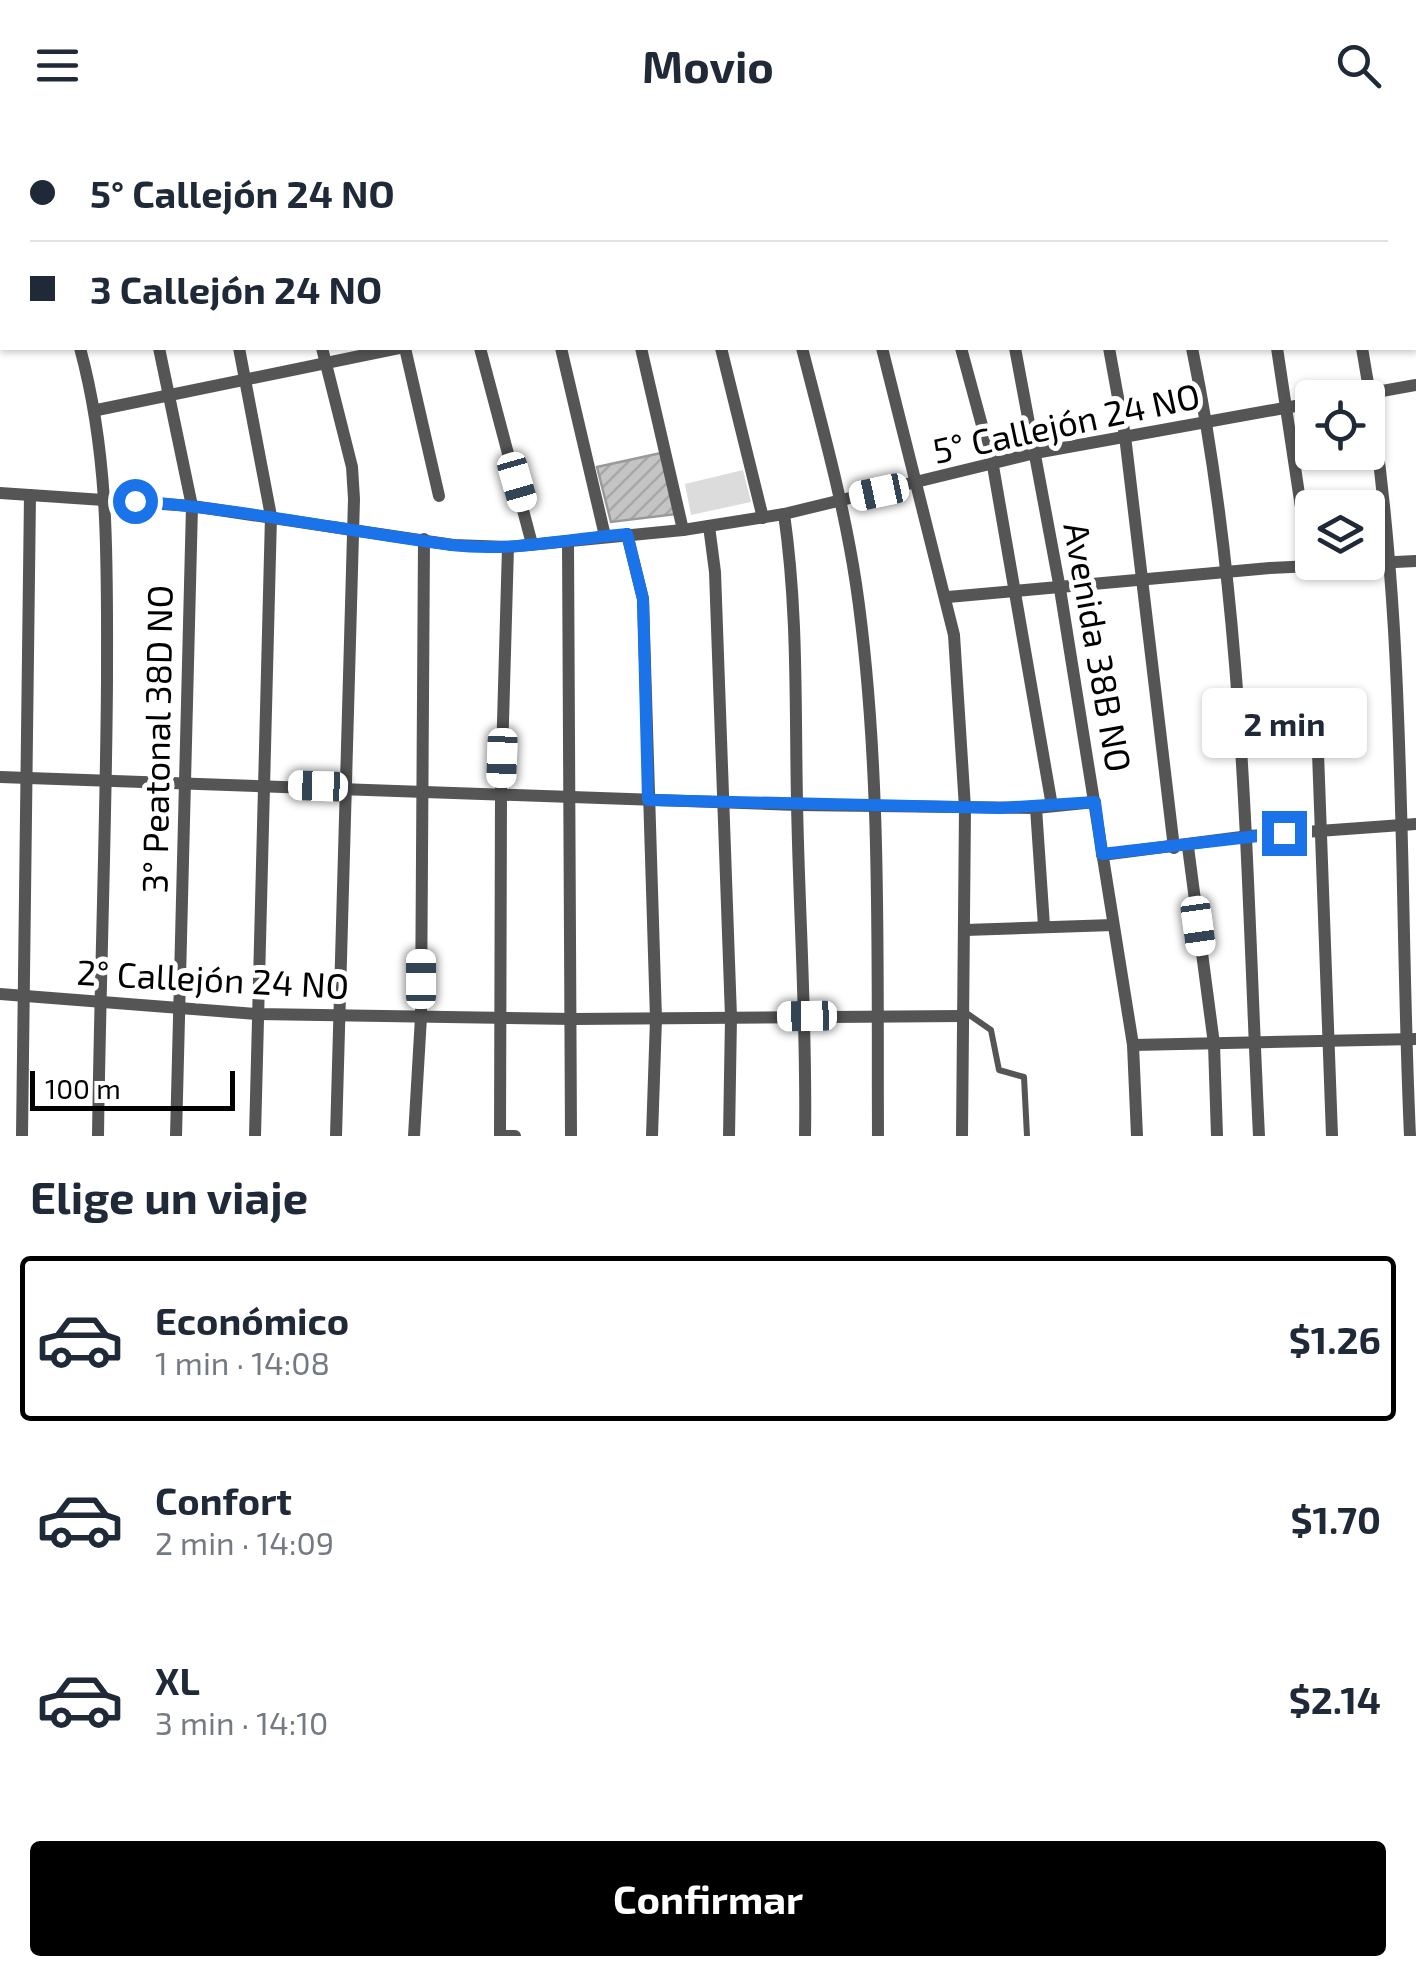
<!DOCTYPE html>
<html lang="es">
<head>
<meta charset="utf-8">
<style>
	:root { --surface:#fff; --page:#f6f6f7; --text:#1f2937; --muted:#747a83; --line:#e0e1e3; --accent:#000 }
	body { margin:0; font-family:"Exo 2",sans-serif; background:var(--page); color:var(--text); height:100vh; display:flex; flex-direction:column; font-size:38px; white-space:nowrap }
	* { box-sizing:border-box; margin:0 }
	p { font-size:32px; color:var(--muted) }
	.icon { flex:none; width:55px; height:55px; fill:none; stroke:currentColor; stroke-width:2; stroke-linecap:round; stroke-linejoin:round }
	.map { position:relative; height:1006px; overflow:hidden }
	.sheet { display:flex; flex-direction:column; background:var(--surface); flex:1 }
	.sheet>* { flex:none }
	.hud { position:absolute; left:0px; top:0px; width:1418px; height:220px; box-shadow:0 2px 8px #0004; display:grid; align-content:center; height:220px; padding:0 30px; background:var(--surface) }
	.fabs { position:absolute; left:1295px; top:250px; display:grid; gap:20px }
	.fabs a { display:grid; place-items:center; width:90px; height:90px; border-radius:10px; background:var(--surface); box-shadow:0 2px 8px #0004; font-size:50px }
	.scale { position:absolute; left:30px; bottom:25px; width:205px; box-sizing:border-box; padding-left:10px; border:5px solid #000; border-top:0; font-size:28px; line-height:35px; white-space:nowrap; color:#000; -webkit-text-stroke:8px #fff; paint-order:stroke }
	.end { position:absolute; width:45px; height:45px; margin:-22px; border:12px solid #1a73e8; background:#fff; box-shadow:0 0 0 5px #fff }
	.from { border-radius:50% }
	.bubble { position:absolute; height:70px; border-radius:10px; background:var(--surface); box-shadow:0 2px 8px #0004; font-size:32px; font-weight:700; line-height:70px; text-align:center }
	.car { position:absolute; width:30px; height:60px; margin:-30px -15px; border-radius:12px; box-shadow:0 0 8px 2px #0007; background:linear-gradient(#fff 24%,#345 0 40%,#fff 0 76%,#345 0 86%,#fff 0) }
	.hud b { display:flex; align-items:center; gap:35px; height:95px; font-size:38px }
	.hud b+b { border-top:2px solid var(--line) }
	.hud i { width:25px; height:25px; background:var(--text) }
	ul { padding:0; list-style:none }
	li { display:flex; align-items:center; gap:30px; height:165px; margin:0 20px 15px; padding:0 10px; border:5px solid transparent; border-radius:10px }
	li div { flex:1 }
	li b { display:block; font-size:38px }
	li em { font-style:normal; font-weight:700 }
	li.active { border-color:var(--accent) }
	li>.icon { width:90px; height:90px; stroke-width:1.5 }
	h2 { padding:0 30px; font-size:45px; line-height:120px }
	.button { display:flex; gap:20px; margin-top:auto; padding:20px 30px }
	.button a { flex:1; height:115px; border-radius:10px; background:var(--accent); color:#fff; font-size:40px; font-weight:700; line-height:115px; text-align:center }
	header { display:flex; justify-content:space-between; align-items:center; height:130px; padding:0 30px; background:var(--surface); font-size:45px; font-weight:700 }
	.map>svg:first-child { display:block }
	.green { fill:#dcdcdc }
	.building { fill:url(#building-hatch); stroke:#999; stroke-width:2.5 }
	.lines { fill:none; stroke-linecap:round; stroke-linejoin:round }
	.lane { stroke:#555; stroke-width:6 }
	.street { stroke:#555; stroke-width:12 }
	.route { stroke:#1a73e8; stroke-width:12 }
	.labels { text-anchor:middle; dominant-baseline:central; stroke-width:10; stroke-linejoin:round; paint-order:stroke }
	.street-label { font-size:35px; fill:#000; stroke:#fff }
</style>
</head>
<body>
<header><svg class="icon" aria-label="menu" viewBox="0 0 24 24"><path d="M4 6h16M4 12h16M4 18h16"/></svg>Movio<svg class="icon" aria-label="search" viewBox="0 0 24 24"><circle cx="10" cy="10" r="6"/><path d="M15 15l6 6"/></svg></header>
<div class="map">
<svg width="1416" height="1006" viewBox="0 0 1416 1006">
	<defs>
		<pattern id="building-hatch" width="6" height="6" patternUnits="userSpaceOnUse" patternTransform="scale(2.5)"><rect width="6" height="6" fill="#c4c4c4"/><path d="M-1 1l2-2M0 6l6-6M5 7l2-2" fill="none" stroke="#a7a7a7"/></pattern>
	</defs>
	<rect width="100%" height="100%" fill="#fff"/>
	<polygon class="green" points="743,340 751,372 691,385 685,354"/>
	<polygon class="building" points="661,323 677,384 611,392 597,337"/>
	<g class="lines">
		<polyline class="lane" points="965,882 991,900 999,940 1024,947 1027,1006"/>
		<g class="street">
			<polyline points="22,0 22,2"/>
			<polyline points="105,0 106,2"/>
			<polyline points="185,0 186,2"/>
			<polyline points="268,0 269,2"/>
			<polyline points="348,0 348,2"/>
			<polyline points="425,0 426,2"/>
			<polyline points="507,0 507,2"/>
			<polyline points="587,0 588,2"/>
			<polyline points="666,0 667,2"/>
			<polyline points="747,0 748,2"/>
			<polyline points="828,0 828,2"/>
			<polyline points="909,0 909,2"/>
			<polyline points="978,0 978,2"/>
			<polyline points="1065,0 1066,2"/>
			<polyline points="1152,0 1153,2"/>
			<polyline points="1236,0 1236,2"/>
			<polyline points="1321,0 1321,2"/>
			<polyline points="1404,0 1405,2"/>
			<polyline points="1415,55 1416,61"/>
			<polyline points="1415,70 1416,70"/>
			<path d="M80,218c30,110 27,218 27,332 -1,152 -7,304 -9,456"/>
			<polyline points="159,218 192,376 176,1006"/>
			<polyline points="239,218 271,386 255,1006"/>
			<polyline points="322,218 352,337 354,369 336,1006"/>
			<polyline points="405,218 439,366"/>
			<polyline points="480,218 532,414"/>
			<polyline points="561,218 605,406"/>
			<polyline points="641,218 683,400"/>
			<polyline points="721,218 763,388"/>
			<path d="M802,218c20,78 42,156 54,236 26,177 21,373 22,552"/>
			<polyline points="882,218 954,505 965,678 962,1006"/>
			<polyline points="961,218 993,336 1052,676"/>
			<polyline points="1015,218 1060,459 1133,915 1137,1006"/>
			<polyline points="1109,218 1125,306 1174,718"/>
			<path d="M1192,218c53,258 54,525 67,788"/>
			<polyline points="1277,218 1310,437"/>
			<path d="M1362,218c47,259 36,525 48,788"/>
			<polyline points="1343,268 1416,255"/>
			<polyline points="97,280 399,218"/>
			<polyline points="0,363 192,376 453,415 508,417 683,400 784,384 1035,323 1312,273"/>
			<path d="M784,384c14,96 11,191 13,288 2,112 10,222 8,334"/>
			<polyline points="709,396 715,442 731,887 729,1006"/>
			<polyline points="627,404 643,469 656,889 652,1006"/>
			<polyline points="568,412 571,1006"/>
			<polyline points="948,467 1270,438 1416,431"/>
			<polyline points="1318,623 1332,1006"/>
			<polyline points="0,647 797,675 1036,678 1095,672"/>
			<polyline points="1036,678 1044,796"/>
			<polyline points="1188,717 1214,914 1217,1006"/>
			<polyline points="1102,725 1249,706 1416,694"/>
			<polyline points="965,800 1113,795"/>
			<polyline points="0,864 257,884 573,889 964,886"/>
			<polyline points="1133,915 1416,909"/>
			<polyline points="22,1006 30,365"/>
			<polyline points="414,1006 421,887 424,409"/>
			<polyline points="500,1006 501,662 508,417"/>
			<polyline points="500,1006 515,1006"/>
		</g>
	</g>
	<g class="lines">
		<path class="route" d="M135,371c107,8 211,30 317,44 59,7 117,-6 175,-11l16,65 5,201 352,8 95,-6 7,52 182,-21"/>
	</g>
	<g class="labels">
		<g class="street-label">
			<text transform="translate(1066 292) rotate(-12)">5° Callejón 24 NO</text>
			<text transform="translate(1099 517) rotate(80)">Avenida 38B NO</text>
			<text transform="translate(156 609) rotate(-89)">3° Peatonal 38D NO</text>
			<text transform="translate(213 848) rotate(3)">2° Callejón 24 NO</text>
		</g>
	</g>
</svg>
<div class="fabs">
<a><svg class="icon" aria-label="locate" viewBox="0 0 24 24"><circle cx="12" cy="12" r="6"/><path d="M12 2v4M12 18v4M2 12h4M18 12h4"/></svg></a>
<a><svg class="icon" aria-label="layers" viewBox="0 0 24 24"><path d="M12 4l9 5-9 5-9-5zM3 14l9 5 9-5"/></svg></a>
</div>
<div class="scale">100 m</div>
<i class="end from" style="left:135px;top:371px"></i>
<i class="end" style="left:1284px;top:703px"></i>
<div class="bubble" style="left:1202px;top:558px;width:165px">2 min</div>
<i class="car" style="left:517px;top:352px;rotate:164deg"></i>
<i class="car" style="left:879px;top:362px;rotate:258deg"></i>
<i class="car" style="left:502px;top:628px;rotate:182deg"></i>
<i class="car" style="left:318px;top:656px;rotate:272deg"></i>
<i class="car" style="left:1198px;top:796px;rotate:172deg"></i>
<i class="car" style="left:421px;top:849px;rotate:0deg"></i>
<i class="car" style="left:807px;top:886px;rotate:269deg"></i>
<div class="hud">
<b><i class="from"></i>5° Callejón 24 NO</b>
<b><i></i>3 Callejón 24 NO</b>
</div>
</div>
<section class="sheet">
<h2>Elige un viaje</h2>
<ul>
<li class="active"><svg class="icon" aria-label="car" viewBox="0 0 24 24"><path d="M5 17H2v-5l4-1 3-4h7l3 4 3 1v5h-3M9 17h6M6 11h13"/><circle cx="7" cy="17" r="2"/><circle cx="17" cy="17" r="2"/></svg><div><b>Económico</b><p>1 min · 14:08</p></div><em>$1.26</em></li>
<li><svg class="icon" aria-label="car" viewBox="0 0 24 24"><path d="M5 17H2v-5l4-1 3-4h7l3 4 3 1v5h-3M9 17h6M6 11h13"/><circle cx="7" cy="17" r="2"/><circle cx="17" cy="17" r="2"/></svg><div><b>Confort</b><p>2 min · 14:09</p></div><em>$1.70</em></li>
<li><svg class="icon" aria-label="car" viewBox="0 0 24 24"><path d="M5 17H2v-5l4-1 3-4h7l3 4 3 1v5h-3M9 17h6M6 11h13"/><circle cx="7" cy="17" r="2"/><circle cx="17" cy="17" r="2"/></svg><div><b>XL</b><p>3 min · 14:10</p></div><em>$2.14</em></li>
</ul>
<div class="button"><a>Confirmar</a></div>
</section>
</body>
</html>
